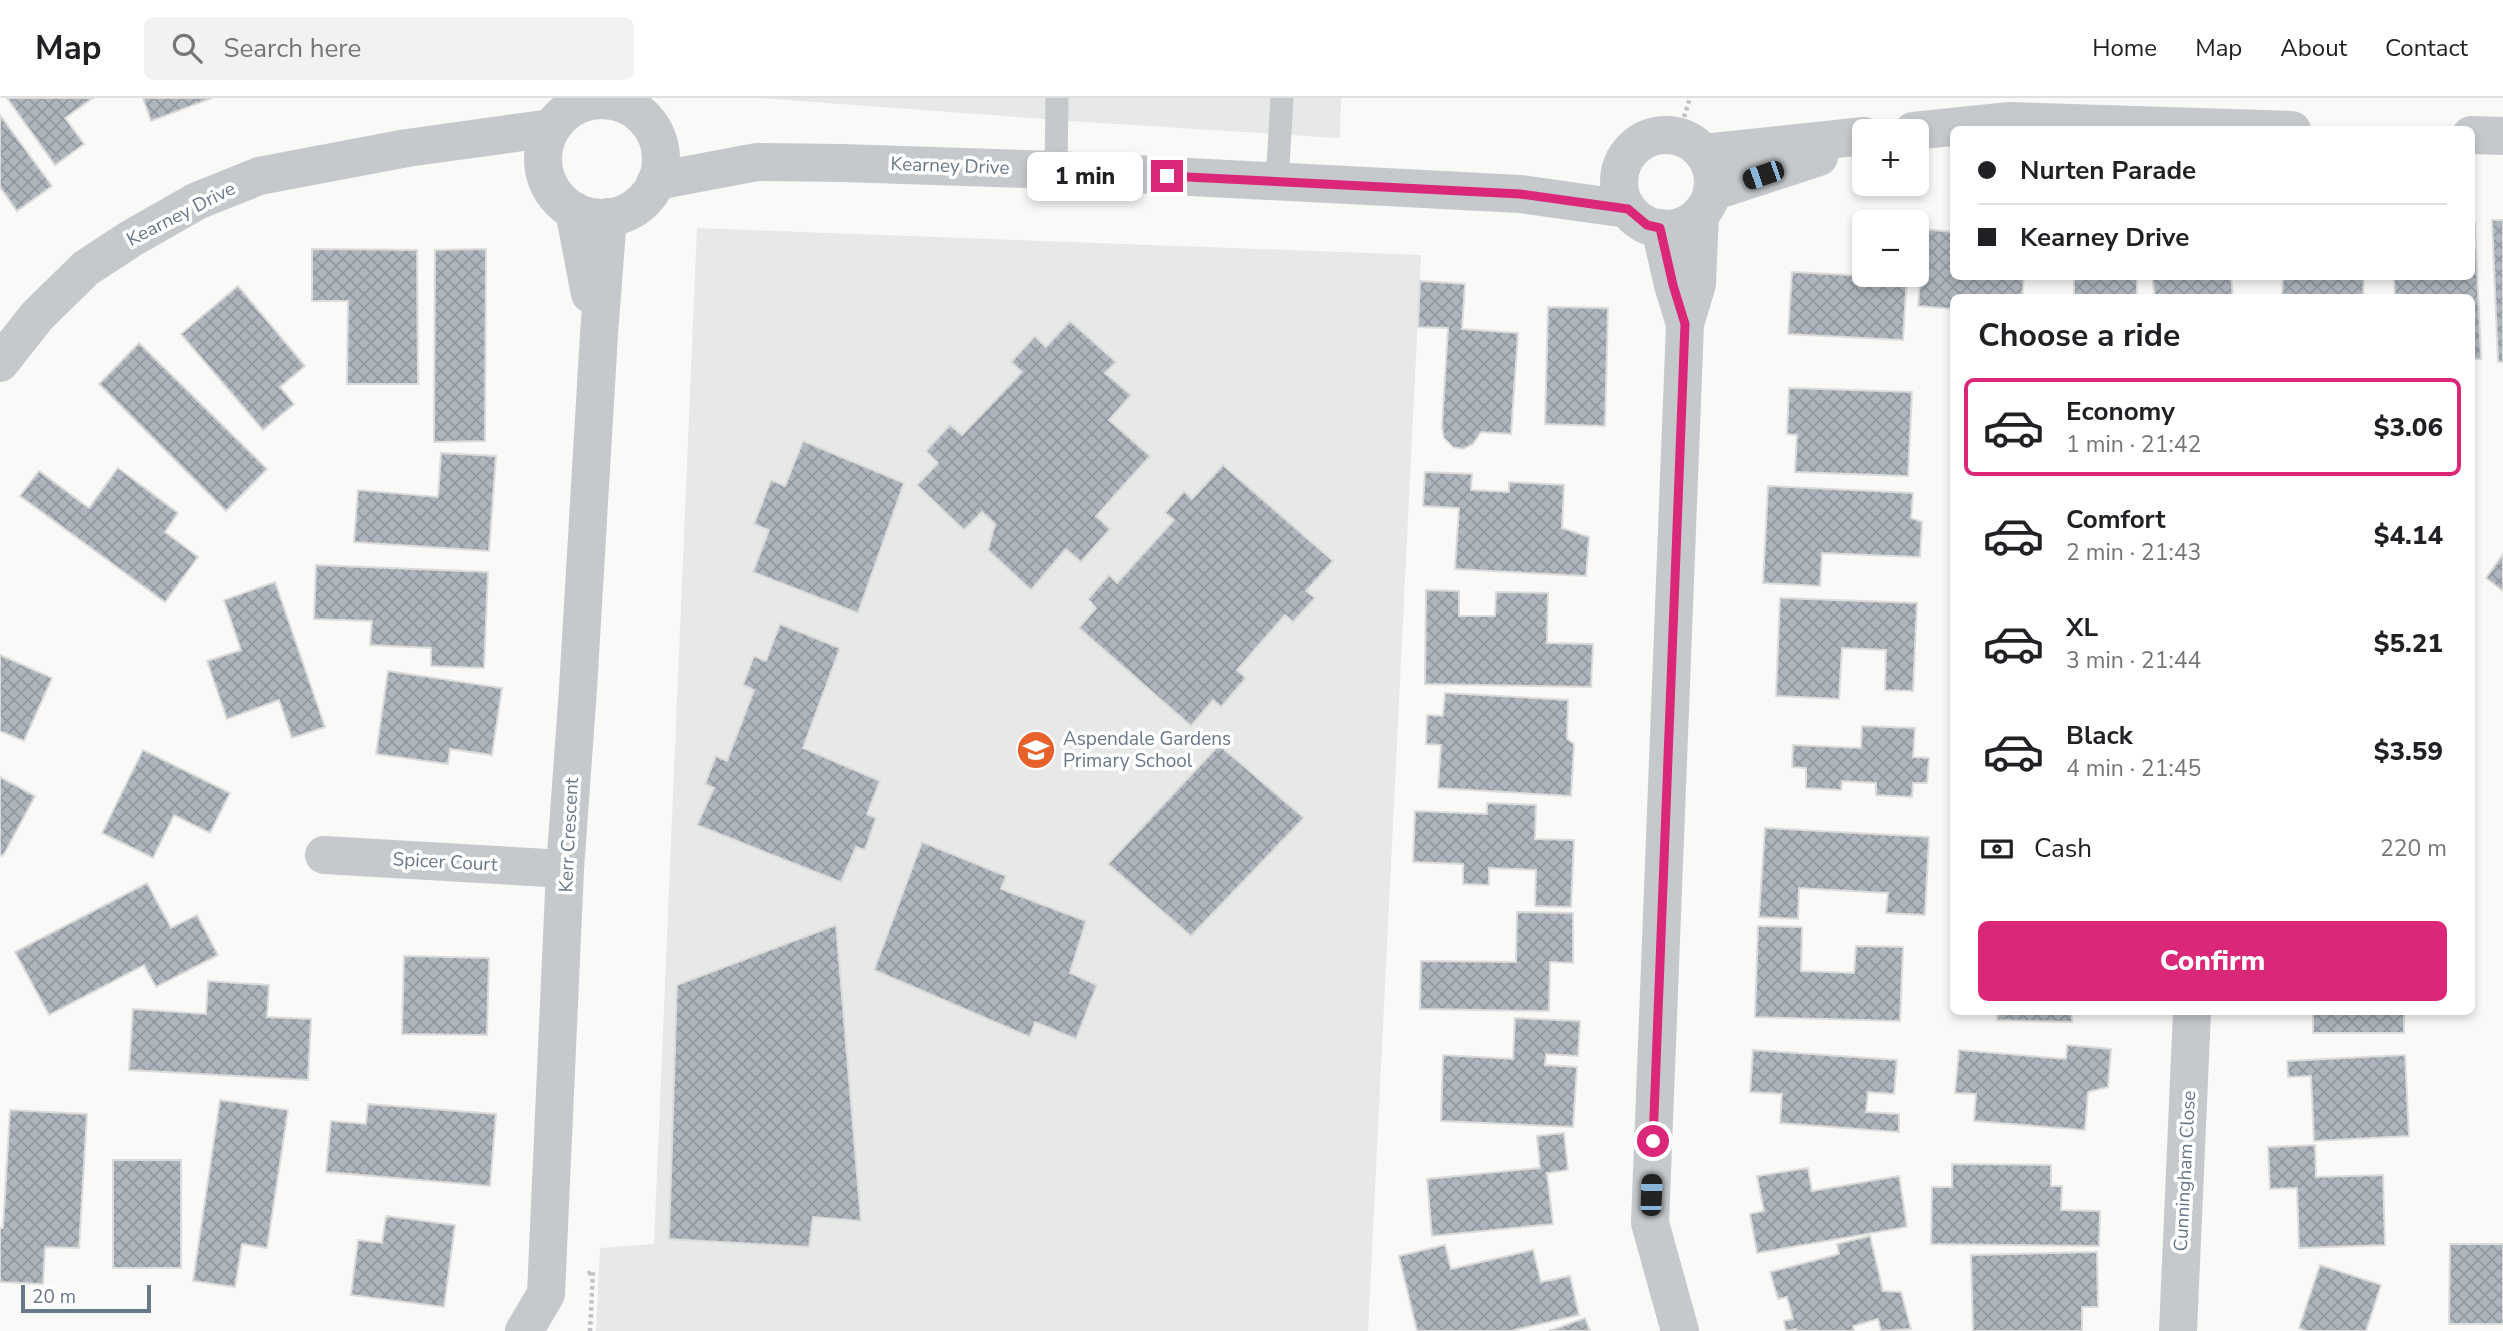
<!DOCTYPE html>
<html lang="en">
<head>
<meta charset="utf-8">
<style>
	:root { --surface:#fff; --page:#f2f2f2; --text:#202124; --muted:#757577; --line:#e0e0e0; --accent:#db2777 }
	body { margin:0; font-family:"Nunito Sans",sans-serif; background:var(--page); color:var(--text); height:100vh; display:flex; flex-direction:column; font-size:26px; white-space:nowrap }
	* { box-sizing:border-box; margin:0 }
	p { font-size:23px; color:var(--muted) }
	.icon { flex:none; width:38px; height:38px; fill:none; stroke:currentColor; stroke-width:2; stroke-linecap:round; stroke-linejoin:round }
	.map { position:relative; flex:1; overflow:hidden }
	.panel { position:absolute; left:1950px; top:196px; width:525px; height:721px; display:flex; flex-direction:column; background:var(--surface); border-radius:10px; box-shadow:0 4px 10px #0003 }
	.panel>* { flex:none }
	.guide { position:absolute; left:1950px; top:28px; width:525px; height:154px; border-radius:10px; box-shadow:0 4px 10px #0003; display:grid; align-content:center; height:154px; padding:0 28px; background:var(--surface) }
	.tools { position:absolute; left:1852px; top:21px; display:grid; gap:14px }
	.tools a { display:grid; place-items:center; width:77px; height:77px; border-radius:10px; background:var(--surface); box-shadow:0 4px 10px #0003; font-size:35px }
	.scale { position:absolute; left:21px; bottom:18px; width:130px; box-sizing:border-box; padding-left:7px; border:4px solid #687888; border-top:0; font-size:19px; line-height:24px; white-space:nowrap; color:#687888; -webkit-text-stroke:5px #fff; paint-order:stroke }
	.end { position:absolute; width:32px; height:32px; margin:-16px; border:9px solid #db2777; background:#fff; box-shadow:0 0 0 4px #fff }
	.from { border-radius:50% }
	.bubble { position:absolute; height:49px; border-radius:10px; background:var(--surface); box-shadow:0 4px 10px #0003; font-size:23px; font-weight:800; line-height:49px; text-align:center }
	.car { position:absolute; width:21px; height:42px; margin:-21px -10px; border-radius:9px; box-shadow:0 0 5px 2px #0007; background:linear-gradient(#222 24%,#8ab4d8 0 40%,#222 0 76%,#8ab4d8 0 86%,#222 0) }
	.guide b { display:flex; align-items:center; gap:24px; height:66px; font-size:26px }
	.guide b+b { border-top:2px solid var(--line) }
	.guide i { width:18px; height:18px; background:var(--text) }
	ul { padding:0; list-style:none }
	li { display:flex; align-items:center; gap:21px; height:98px; margin:0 14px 10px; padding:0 14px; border:4px solid transparent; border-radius:10px }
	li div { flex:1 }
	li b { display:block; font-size:26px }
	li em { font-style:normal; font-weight:800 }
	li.on { border-color:var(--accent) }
	li>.icon { width:63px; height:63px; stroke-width:1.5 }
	h2 { padding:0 28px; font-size:32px; line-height:84px }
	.pay { display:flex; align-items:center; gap:18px; height:77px; padding:0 28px; font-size:26px }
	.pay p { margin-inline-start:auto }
	.button { display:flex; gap:14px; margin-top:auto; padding:14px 28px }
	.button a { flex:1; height:80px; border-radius:10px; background:var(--accent); color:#fff; font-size:28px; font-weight:800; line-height:80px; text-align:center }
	header { display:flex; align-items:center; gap:42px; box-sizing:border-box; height:98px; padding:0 35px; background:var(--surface); border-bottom:2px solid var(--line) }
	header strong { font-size:33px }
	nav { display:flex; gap:38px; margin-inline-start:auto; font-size:24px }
	.search { width:490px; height:63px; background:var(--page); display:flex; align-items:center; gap:18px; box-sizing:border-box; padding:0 24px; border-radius:10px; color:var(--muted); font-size:26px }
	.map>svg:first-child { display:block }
	.built { fill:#e7e8e8 }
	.building { fill:url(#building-cross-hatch); stroke:#dbdbd9; stroke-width:2 }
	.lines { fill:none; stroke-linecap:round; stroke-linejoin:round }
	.path { stroke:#bfc1c4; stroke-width:4.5; stroke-dasharray:3.5 3.5; stroke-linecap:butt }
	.service { stroke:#c5c9cc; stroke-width:23 }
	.minor { stroke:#c5c9cc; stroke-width:38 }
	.tertiary { stroke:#c5c9cc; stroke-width:38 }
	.route { stroke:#db2777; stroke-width:9 }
	.labels { text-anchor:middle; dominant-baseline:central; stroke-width:7; stroke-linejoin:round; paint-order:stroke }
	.street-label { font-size:19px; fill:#687888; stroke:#fff }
	.poi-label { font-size:19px; fill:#687888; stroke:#fff; text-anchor:start }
</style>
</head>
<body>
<header>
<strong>Map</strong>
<div class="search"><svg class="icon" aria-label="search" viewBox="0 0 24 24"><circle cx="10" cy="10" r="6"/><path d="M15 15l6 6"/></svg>Search here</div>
<nav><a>Home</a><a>Map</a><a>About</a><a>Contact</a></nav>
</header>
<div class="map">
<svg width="2503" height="1233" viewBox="0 0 2503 1233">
	<defs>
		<pattern id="building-cross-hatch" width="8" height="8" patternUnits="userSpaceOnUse" patternTransform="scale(1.75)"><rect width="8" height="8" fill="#aeb5bc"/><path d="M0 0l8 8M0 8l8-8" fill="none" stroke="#91989f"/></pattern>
	</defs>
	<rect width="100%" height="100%" fill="#f9f9f7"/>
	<g class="built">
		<polygon points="760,0 1341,0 1340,40 1084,24"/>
		<polygon points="697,130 1421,157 1368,1233 596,1233 600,1150 654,1146"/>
	</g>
	<g class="building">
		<polygon points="7,0 93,0 65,20 84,46 55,67"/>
		<polygon points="143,0 212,0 151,23"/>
		<polygon points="0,17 52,88 17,113 0,89"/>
		<polygon points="2492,122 2503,122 2503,264 2498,264"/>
		<polygon points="2471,125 2475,125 2481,261 2471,261 2471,200 2395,200 2394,178 2471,178"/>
		<polygon points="1924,131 1953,134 1953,178 2024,178 2022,200 1953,200 1953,211 1918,208"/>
		<polygon points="312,151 417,152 418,286 347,286 348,203 312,203"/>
		<polygon points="486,151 485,343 434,344 435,152"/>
		<polygon points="1792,174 1867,178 1907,177 1903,242 1788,236"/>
		<rect x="2074" y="178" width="63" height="22"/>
		<polygon points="2152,178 2231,178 2233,200 2155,200"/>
		<polygon points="2283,178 2364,178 2363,200 2282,200"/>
		<polygon points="1420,183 1465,186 1462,231 1518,235 1511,336 1481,334 1473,346 1463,351 1453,349 1444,340 1442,329 1448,230 1418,229"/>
		<polygon points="238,188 305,268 280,289 294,306 263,332 181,236"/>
		<polygon points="1548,209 1608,210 1605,328 1545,326"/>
		<polygon points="1070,223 1116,264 1105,275 1131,297 1109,322 1150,358 1096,418 1110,431 1081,464 1066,451 1031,492 988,452 995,426 982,414 964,432 917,387 938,365 926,353 950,327 962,337 1022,274 1011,264 1035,238 1046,249"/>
		<polygon points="139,245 267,371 226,413 99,286"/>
		<polygon points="1789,290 1912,294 1908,378 1795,374 1797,337 1787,336"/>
		<polygon points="803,343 904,385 858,515 753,474 769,432 754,426 771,382 785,388"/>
		<polygon points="441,355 496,358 489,453 354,444 358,392 438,399"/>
		<polygon points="1223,367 1333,463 1306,493 1315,500 1293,524 1285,517 1237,572 1246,580 1221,609 1213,602 1191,628 1079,530 1096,510 1088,501 1109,477 1117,485 1174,422 1165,415 1184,393 1192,401"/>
		<polygon points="118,370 178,415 165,434 198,459 165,504 20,398 39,373 89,410"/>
		<polygon points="1425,374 1472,376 1471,392 1509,394 1509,384 1564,387 1562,430 1589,439 1586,478 1455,471 1459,410 1423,408"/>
		<polygon points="1768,388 1913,395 1911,420 1922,424 1920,459 1822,455 1820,488 1763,485"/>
		<polygon points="2503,456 2503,493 2486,480"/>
		<polygon points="316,467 488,474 484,570 431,568 431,550 370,547 372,523 314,521"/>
		<polygon points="275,484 325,629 292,640 279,602 227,621 207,563 241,552 224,502"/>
		<polygon points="1426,492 1459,493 1459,518 1495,518 1496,494 1548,495 1547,545 1593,546 1591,589 1425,586"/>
		<polygon points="1780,500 1917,505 1913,593 1885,592 1886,552 1842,550 1839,601 1776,598"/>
		<polygon points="780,526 840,550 803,650 880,683 867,716 876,720 865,752 856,749 841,784 697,727 714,690 705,686 716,658 727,663 754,592 743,587 754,558 766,563"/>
		<polygon points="0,557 52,580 24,643 0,633"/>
		<polygon points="388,573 502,590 492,657 450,651 448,666 376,656"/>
		<polygon points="1445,595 1568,602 1567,641 1574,646 1571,698 1438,690 1441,647 1426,646 1427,617 1443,618"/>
		<polygon points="1862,628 1915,630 1913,659 1929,660 1927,685 1913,685 1912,699 1876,697 1876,685 1842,683 1841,692 1806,690 1806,670 1792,669 1793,647 1861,650"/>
		<polygon points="1219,647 1304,720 1191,838 1108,766"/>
		<polygon points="143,652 230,695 210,735 174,717 153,760 102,735"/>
		<polygon points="0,679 35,698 3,758 0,757"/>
		<polygon points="1487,705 1536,707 1535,741 1574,742 1571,809 1535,808 1536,772 1489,770 1489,787 1463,786 1463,766 1413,764 1415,713 1487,716"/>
		<polygon points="1765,730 1929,739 1925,817 1886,815 1888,795 1799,790 1798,821 1759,819"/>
		<polygon points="922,744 1006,778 1001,791 1086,823 1070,875 1097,887 1076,941 1035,924 1030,939 874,872"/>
		<polygon points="147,785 171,830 197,817 218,857 156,889 144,867 49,917 15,854"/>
		<polygon points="1517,814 1573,815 1573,865 1550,864 1549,913 1420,911 1421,863 1516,864"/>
		<polygon points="836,827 861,1123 813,1119 809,1149 669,1141 677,887"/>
		<polygon points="1758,828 1802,829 1801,873 1854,875 1856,848 1903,849 1900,923 1755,919"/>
		<polygon points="404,858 489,860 487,937 402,936"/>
		<polygon points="208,883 269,887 267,919 311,921 308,982 129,972 133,911 206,916"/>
		<polygon points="1998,914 2072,914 2072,924 1997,922"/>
		<rect x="2313" y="914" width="91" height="21"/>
		<polygon points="1515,920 1580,923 1578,958 1546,956 1545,967 1577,969 1573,1029 1441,1023 1443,957 1513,961"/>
		<polygon points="2067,947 2111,951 2108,989 2088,994 2085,1032 1974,1023 1976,996 1955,995 1959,952 2066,961"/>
		<polygon points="1753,952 1897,962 1894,996 1868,994 1866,1014 1899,1016 1899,1034 1780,1025 1782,996 1750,994"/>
		<polygon points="2405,957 2409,1038 2314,1043 2311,978 2288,979 2287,963"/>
		<polygon points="220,1002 288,1012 267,1150 242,1146 235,1189 193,1183"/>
		<polygon points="368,1006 496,1016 490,1088 326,1074 331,1023 366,1026"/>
		<polygon points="10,1012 87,1016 79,1150 45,1149 43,1186 0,1184 0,1130 3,1130"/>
		<polygon points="1564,1035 1568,1072 1547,1075 1553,1126 1432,1138 1427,1081 1540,1070 1537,1038"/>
		<polygon points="2315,1047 2316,1079 2383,1077 2385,1147 2299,1150 2297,1090 2270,1091 2268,1049"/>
		<rect x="113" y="1062" width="68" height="108"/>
		<polygon points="1952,1066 2051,1067 2051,1088 2062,1088 2061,1112 2100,1113 2099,1148 1931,1146 1932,1089 1952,1089"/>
		<polygon points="1808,1070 1812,1093 1899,1078 1907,1129 1757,1155 1750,1116 1764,1113 1757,1078"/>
		<polygon points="386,1118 455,1127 444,1209 351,1197 358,1142 382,1145"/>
		<polygon points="1870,1138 1883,1193 1901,1194 1911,1231 1881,1233 1878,1221 1853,1228 1854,1233 1797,1233 1796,1231 1786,1233 1784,1223 1793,1221 1787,1199 1778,1201 1770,1174 1839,1156 1837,1146"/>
		<polygon points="2450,1146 2503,1146 2503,1226 2449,1226"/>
		<polygon points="1445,1147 1451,1171 1533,1152 1541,1184 1570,1178 1579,1217 1510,1233 1417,1233 1399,1158"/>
		<polygon points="2097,1154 2098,1209 2082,1209 2082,1233 1973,1233 1971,1157"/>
		<polygon points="2320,1167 2381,1187 2366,1233 2306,1233 2299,1230"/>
		<polygon points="1585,1220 1590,1233 1549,1233"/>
	</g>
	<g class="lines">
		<g class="path">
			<polyline points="1684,19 1690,0"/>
			<polyline points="588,1176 593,1173 590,1233"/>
		</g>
		<g class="service">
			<polyline points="1056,72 1057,0"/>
			<polyline points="1277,84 1282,0"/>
		</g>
		<g class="minor">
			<polyline points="574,113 590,196"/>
			<polyline points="1660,130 1673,187 1685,226"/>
			<polyline points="324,757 565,771"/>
			<polyline points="524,1233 546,1196 565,771 578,591 599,236 608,119"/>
			<polyline points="1680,1233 1650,1125 1685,226 1697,186 1700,116"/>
			<polyline points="2178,1233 2192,914"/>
		</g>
		<g class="tertiary">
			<circle cx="602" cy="61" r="59"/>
			<polyline points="1913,33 2010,23 2292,32"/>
			<polyline points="2471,37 2503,38"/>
			<circle cx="1666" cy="84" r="47"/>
			<polyline points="1704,55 1864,38"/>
			<polyline points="656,83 757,64 842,65 1056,72 1520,96 1627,111"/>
			<polyline points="1712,94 1819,59"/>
			<polyline points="0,265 37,218 86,170 132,140 197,103 259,78 407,50 551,30"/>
		</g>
	</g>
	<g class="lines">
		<polyline class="route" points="1167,78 1520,96 1628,111 1647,127 1660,130 1673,187 1685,226 1653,1043"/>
	</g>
	<defs>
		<g id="school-disc" transform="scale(2.0125)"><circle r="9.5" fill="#e6622a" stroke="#fff"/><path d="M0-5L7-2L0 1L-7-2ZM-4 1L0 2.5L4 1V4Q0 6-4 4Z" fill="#fff"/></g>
	</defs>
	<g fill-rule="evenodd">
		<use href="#school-disc" x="1036" y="652"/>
	</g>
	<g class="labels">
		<g class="street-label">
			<text transform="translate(950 68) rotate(2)">Kearney Drive</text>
			<text transform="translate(181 116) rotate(-27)">Kearney Drive</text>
			<text transform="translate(569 737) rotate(-87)">Kerr Crescent</text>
			<text transform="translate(445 764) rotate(3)">Spicer Court</text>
			<text transform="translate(2185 1073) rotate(-87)">Cunningham Close</text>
		</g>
		<g class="poi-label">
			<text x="1063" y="641">Aspendale Gardens<tspan x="1063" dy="22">Primary School</tspan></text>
		</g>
	</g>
</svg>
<div class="tools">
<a>+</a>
<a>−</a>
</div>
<div class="scale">20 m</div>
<i class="end from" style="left:1653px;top:1043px"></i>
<i class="end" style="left:1167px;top:78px"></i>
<div class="bubble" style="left:1027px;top:54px;width:116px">1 min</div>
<i class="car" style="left:1763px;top:77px;rotate:251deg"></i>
<i class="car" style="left:1651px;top:1097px;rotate:2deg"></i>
<div class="guide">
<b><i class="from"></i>Nurten Parade</b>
<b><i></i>Kearney Drive</b>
</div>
<section class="panel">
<h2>Choose a ride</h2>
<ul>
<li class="on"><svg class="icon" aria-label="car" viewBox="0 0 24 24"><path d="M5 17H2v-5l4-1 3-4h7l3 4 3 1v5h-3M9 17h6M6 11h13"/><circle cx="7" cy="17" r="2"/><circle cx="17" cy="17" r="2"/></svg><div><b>Economy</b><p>1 min · 21:42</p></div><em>$3.06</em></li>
<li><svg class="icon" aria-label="car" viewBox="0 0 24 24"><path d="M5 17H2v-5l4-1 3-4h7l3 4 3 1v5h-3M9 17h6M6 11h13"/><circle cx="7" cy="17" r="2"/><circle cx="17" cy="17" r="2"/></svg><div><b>Comfort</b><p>2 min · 21:43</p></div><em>$4.14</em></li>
<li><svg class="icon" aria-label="car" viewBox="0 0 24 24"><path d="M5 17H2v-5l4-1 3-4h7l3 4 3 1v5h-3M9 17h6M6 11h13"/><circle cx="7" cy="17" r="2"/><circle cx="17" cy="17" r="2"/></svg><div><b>XL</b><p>3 min · 21:44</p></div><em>$5.21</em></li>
<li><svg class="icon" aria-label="car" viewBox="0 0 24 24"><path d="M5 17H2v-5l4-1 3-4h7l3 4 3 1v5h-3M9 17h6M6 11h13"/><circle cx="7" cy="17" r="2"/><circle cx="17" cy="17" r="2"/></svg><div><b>Black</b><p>4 min · 21:45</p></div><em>$3.59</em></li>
</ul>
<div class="pay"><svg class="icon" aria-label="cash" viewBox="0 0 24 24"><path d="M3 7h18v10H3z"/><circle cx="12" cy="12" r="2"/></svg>Cash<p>220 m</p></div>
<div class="button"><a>Confirm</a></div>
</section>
</div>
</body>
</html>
